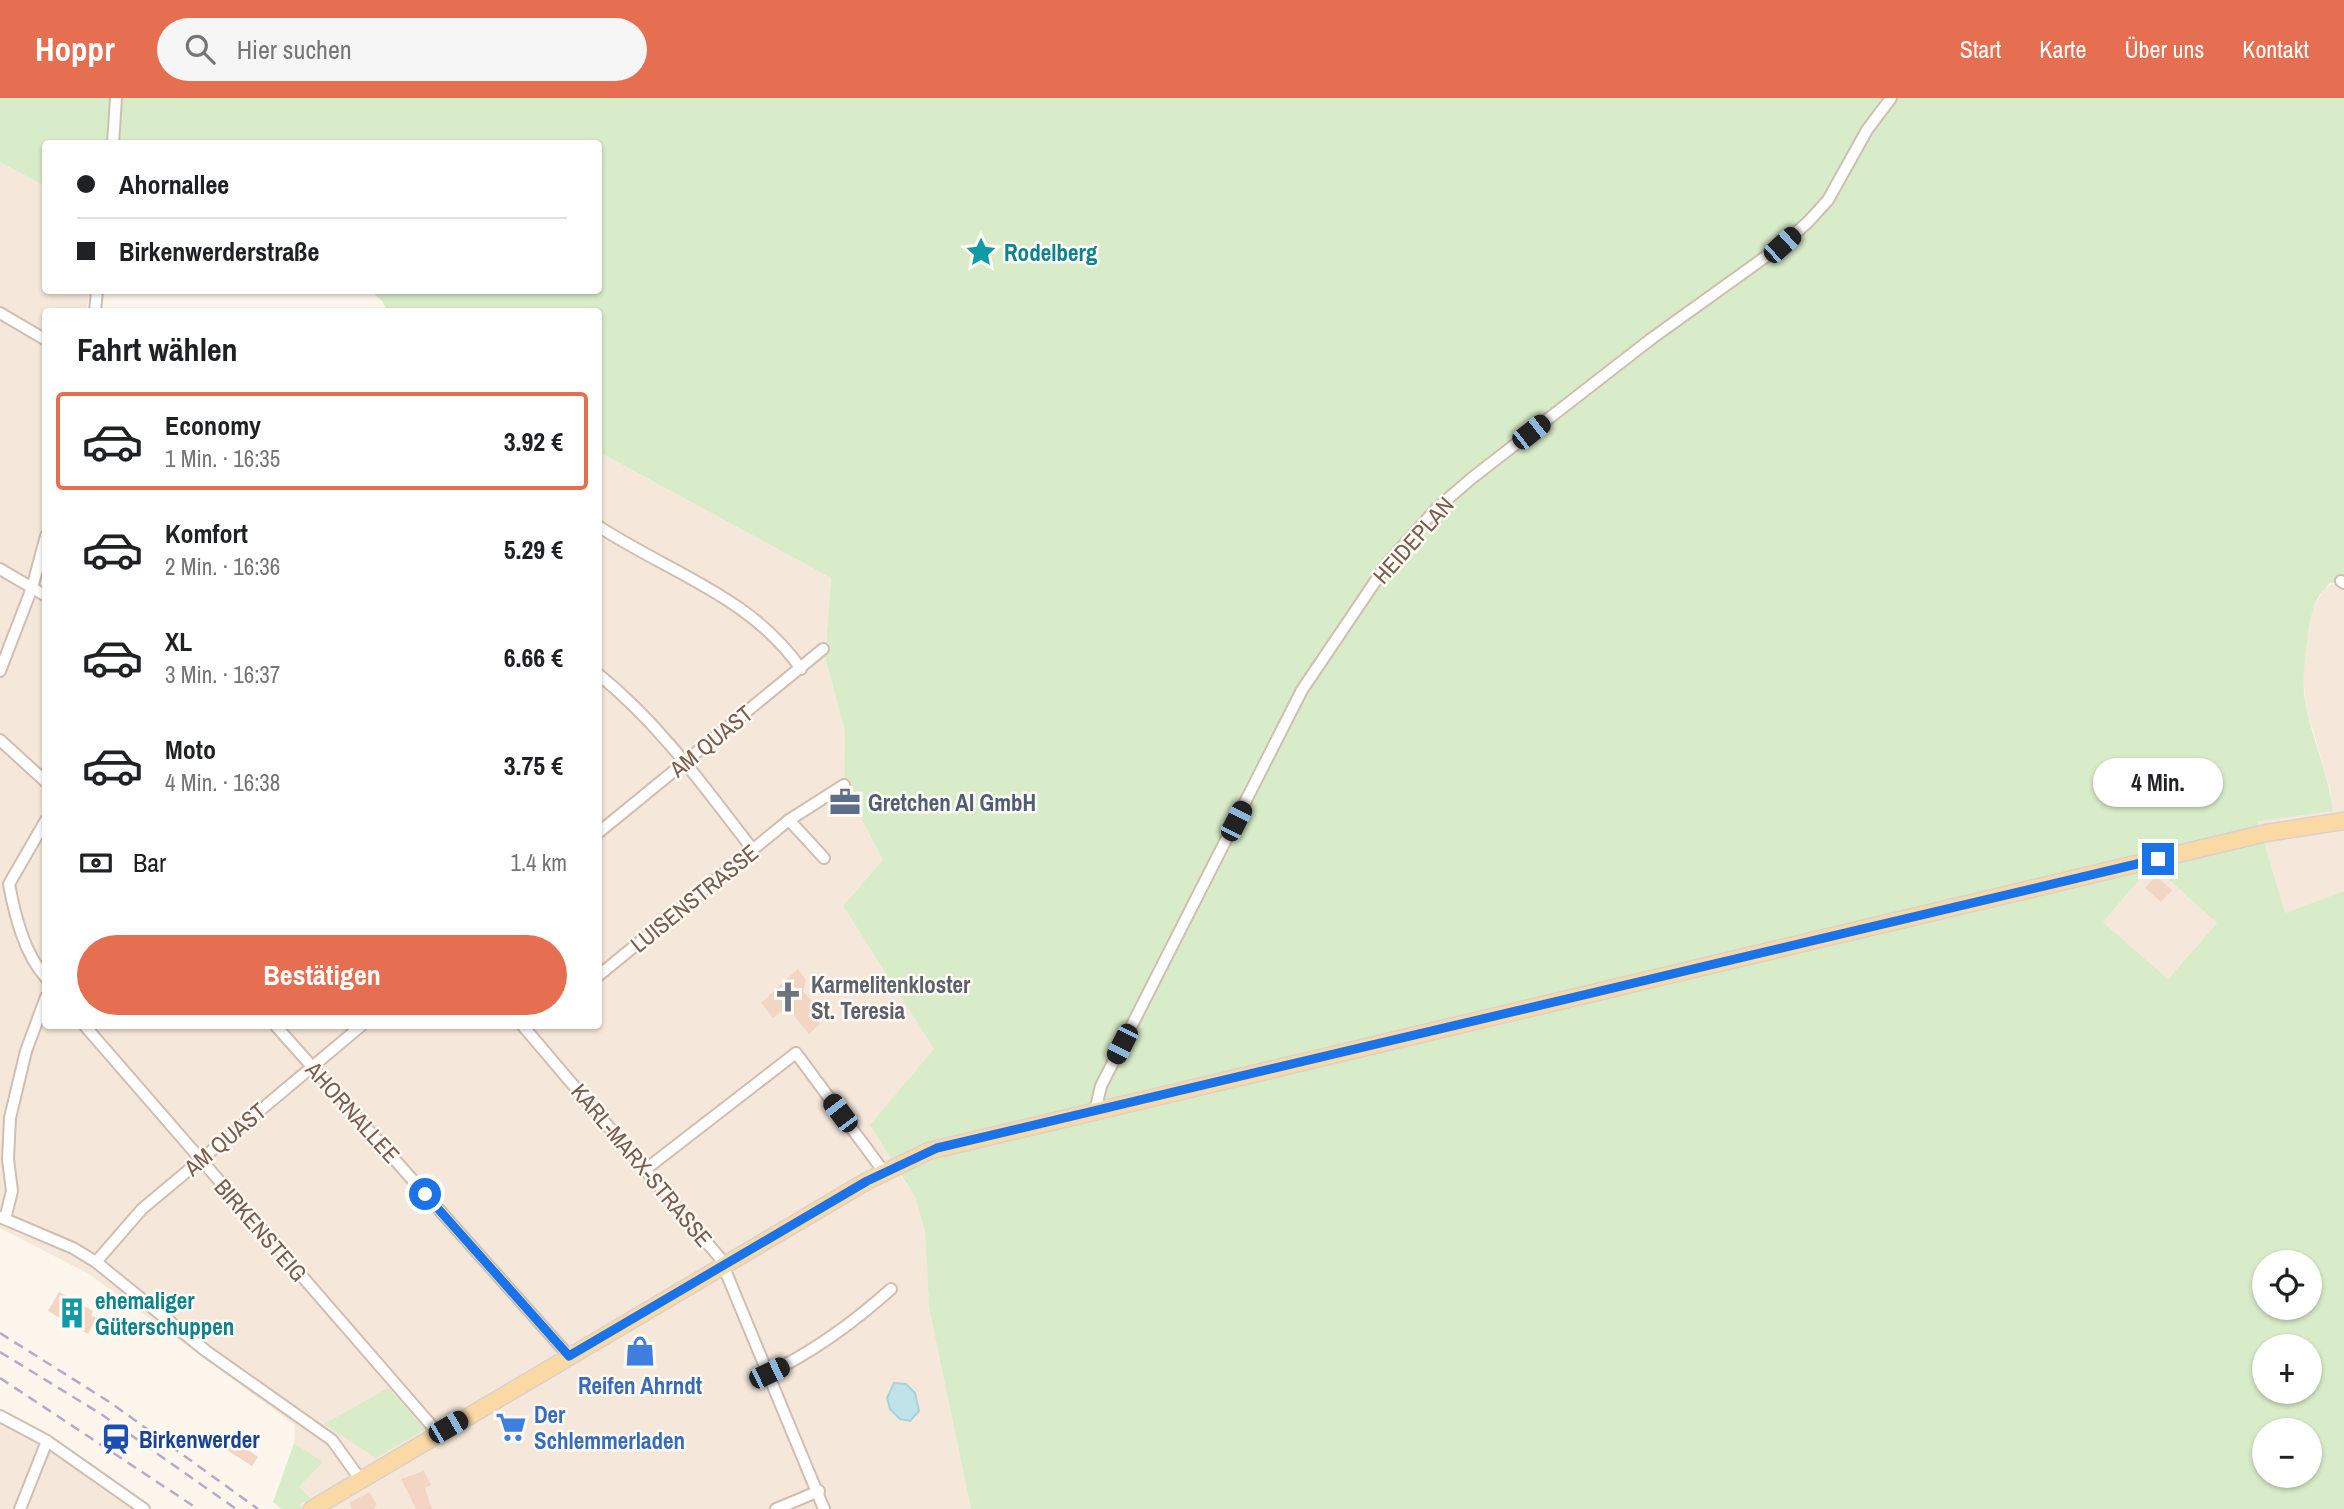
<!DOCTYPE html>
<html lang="de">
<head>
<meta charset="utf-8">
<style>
	:root { --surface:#fff; --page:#f6f6f6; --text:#202124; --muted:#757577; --line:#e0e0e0; --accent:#e76f51 }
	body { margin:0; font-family:"Archivo Narrow",sans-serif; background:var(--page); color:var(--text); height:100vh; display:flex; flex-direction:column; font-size:26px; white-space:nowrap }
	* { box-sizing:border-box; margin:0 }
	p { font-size:23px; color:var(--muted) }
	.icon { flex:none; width:38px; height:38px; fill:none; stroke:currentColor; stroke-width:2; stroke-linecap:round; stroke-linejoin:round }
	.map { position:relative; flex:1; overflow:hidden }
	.side { position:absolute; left:42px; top:210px; width:560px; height:721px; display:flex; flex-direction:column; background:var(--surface); border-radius:7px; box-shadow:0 2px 5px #0004 }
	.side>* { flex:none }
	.banner { position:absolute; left:42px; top:42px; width:560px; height:154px; border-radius:7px; box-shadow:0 2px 5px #0004; display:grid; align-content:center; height:154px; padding:0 35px; background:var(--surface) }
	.fabs { position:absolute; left:2252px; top:1152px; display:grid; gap:14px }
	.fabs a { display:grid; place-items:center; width:70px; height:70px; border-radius:50%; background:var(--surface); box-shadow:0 2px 5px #0004; font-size:35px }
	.end { position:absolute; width:32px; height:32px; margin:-16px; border:9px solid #1a73e8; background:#fff; box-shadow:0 0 0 4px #fff }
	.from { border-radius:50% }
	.bubble { position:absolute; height:49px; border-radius:24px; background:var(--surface); box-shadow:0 2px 5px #0004; font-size:23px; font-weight:700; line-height:49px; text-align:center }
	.car { position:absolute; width:21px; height:42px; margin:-21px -10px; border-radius:9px; box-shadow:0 0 5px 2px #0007; background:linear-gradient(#222 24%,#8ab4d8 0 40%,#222 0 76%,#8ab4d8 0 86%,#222 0) }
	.banner b { display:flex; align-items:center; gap:24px; height:66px; font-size:26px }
	.banner b+b { border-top:2px solid var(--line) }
	.banner i { width:18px; height:18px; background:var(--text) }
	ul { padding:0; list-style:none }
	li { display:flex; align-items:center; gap:21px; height:98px; margin:0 14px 10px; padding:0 21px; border:4px solid transparent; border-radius:7px }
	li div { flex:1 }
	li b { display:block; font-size:26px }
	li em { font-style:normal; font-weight:700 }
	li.current { border-color:var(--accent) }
	li>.icon { width:63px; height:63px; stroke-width:1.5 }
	h2 { padding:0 35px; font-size:32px; line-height:84px }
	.pay { display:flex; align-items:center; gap:18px; height:77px; padding:0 35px; font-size:26px }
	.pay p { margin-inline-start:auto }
	.action { display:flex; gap:14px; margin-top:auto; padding:14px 35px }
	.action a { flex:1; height:80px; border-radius:42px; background:var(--accent); color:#fff; font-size:28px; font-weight:700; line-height:80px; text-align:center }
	header { display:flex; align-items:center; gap:42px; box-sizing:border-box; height:98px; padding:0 35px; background:var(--accent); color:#fff }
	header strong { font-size:33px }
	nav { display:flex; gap:38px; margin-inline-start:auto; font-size:24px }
	.search { width:490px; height:63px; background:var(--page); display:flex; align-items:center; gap:18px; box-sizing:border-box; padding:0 24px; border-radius:38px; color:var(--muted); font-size:26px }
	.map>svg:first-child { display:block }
	.residential { fill:#f5e8da }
	.green { fill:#d8ecc9; fill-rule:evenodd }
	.water { fill:#bfe3e8; stroke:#a5d3da; stroke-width:2 }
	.building { fill:#f3d5c3 }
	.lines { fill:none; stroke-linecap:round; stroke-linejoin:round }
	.minor-casing { stroke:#d1beb0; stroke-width:14 }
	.primary-casing { stroke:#dad1cd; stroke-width:19 }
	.minor { stroke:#fff; stroke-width:10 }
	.primary { stroke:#fbd9a5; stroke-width:16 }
	.rail { stroke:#b9a8c9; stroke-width:2.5; stroke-dasharray:10 7; stroke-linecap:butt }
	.route { stroke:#1a73e8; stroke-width:9 }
	.labels { text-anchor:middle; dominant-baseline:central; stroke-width:5; stroke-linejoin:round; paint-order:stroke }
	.culture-label { font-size:23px; font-weight:bold; fill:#0d838f; stroke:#fffaf3; text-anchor:start }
	.street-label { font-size:23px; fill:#7a5c4d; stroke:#fffaf3 }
	.service-label { font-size:23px; font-weight:bold; fill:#4e5e75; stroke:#fffaf3; text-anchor:start }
	.worship-label { font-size:23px; font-weight:bold; fill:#5b616d; stroke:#fffaf3; text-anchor:start }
	.shop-label { font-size:23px; font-weight:bold; fill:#366cbe; stroke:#fffaf3 }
	.transit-label { font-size:23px; font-weight:bold; fill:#164399; stroke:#fffaf3; text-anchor:start }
</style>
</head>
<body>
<header>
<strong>Hoppr</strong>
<div class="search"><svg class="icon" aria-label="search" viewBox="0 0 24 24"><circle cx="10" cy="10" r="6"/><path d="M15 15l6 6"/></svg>Hier suchen</div>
<nav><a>Start</a><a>Karte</a><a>Über uns</a><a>Kontakt</a></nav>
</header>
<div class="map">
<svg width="2344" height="1411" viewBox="0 0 2344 1411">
	<rect width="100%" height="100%" fill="#fdf6ec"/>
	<g class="residential">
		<polygon points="0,64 45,88 46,192 89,193 87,213 46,214 46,470 41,487 46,490 46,928 598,928 599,354 831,480 825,559 845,633 844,686 884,763 843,808 934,951 896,1071 915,1099 925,1135 929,1210 971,1411 304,1411 299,1407 311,1400 299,1389 322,1364 294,1345 295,1327 89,1176 0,1130"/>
		<polygon points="2341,483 2344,485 2344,793 2285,816 2258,722 2333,713 2330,691 2306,609 2303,576 2311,514 2325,489"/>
		<polygon points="2157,770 2217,825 2168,881 2103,824 2147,773"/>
		<polygon points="0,1323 50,1352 137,1411 0,1411"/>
	</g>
	<g class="green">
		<path d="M0,0h2344v485h-14c-16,14 -20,33 -22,53 -3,23 -7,47 -2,70 7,36 23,69 27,105l-75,10 27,92 59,-22v618h-1373l-42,-201 -4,-76 -10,-35 -45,-72 64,-76 -91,-143 40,-46 -39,-75 1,-54 -20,-74 6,-79 -232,-126 -1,-140 -211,-1 -4,-9 -12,-11 227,-1v-146h-552l-1,42 -45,-24zM2156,770l61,55 -49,56 -65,-57 44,-51zM2264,1164h46v45h-46zM2264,1248h46v45h-46zM2264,1332h46v45h-46z"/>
		<polygon points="388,1290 425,1331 376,1360 324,1326"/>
		<polygon points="294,1345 323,1364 299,1389 311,1400 299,1407 304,1411 282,1411 273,1404"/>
	</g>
	<polygon class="water" points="894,1285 906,1286 915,1295 919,1313 910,1323 900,1321 890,1311 887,1300"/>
	<g class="building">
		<polygon points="2156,778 2172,792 2161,804 2145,790"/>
		<polygon points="798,871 806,882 803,893 822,916 816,921 820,926 809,936 787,909 773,920 761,905"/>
		<polygon points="59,1194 93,1213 91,1217 96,1220 88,1236 48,1213"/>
		<polygon points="227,1336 258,1359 252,1368 219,1347"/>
		<polygon points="424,1373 431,1387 425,1390 432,1411 416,1411 401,1381"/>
		<polygon points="369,1394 377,1407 374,1411 352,1411 349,1405"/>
	</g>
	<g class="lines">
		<g class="minor-casing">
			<g id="minor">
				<polyline points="113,46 116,0"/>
				<polyline points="95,214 97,192"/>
				<polyline points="0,215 46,242"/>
				<path d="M598,428c70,46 154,71 203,143"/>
				<polyline points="0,471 46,498"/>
				<polyline points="2341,483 2344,485"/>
				<polyline points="0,573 32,490 46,438"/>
				<path d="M598,576c62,50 107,114 155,176"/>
				<polyline points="0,642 46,684"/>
				<path d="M46,722l-37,64c6,32 15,69 37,94"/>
				<polyline points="789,722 824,760"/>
				<polyline points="598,735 823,551"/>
				<polyline points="598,878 789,722 844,687"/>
				<polyline points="85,928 438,1335"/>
				<polyline points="276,928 569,1258"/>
				<polyline points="523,928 720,1160 824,1411"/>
				<polyline points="1095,1013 1101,988 1302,592 1387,466 1437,410 1472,380 1651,241 1782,147 1808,124 1828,102 1867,32 1891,0"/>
				<polyline points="646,1071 796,955 884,1074"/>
				<polyline points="0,1119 73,1150 96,1164 206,1253 332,1342 360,1381"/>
				<polyline points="5,1121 12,1093 8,1061 10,1020 26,953 46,899"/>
				<polyline points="96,1164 142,1111 361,928"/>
				<path d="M769,1275c46,-22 84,-50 122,-84"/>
				<polyline points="0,1318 47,1343 144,1411"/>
				<polyline points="20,1411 47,1343"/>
				<polyline points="776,1411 819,1393"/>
			</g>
		</g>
		<g class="primary-casing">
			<polyline id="primary" points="312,1411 867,1083 929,1053 2266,735 2344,723"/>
		</g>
		<use href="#minor" class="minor"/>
		<use href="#primary" class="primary"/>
		<g class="rail">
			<polyline points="0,1235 111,1305 258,1411"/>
			<polyline points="0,1254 101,1316 236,1411"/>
			<polyline points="0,1280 198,1411"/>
		</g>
	</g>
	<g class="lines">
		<polyline class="route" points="425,1096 569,1258 867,1083 937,1050 2158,761"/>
	</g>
	<defs>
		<g id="sight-bare" transform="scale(2.415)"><path d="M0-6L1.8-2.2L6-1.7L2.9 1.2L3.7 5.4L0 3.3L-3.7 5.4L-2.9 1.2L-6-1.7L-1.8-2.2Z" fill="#0f9aa8" stroke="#fffaf3" stroke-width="2.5" paint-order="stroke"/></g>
		<g id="office-bare" transform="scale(2.415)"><path d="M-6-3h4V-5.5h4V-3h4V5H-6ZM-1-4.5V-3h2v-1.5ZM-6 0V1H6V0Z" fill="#5c6f8a" stroke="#fffaf3" stroke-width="2.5" paint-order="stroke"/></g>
		<g id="church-bare" transform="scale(2.415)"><path d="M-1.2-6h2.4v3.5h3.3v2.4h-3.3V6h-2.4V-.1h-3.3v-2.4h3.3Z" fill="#6b7280" stroke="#fffaf3" stroke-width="2.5" paint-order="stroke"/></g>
		<g id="building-bare" transform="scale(2.415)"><path d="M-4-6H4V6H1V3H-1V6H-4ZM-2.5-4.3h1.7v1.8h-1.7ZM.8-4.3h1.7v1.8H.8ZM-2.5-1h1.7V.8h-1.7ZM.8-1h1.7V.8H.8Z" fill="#0f9aa8" stroke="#fffaf3" stroke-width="2.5" paint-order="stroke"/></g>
		<g id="shop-bare" transform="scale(2.415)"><path d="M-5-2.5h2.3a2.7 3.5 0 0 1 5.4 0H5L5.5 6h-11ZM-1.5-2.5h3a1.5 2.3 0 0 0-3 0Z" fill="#3f7fe0" stroke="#fffaf3" stroke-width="2.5" paint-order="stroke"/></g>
		<g id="supermarket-bare" transform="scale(2.415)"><path d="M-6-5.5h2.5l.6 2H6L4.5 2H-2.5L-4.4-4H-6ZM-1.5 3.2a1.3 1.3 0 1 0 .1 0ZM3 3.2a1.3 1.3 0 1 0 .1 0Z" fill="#3f7fe0" stroke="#fffaf3" stroke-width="2.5" paint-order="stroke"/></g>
		<g id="station-bare" transform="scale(2.415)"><path d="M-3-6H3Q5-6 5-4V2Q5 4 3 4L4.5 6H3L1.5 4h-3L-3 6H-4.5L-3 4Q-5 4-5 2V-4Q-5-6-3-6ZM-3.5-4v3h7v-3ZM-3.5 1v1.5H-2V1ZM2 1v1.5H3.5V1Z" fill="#1a4fb4" stroke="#fffaf3" stroke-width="2.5" paint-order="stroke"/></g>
	</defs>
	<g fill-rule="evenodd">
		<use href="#sight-bare" x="981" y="154"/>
		<use href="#office-bare" x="845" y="704"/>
		<use href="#church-bare" x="788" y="899"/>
		<use href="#building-bare" x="72" y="1215"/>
		<use href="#shop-bare" x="640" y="1253"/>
		<use href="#supermarket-bare" x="511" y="1329"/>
		<use href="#station-bare" x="116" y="1341"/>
	</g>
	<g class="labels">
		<g class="culture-label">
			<text x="1004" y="154">Rodelberg</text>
			<text x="95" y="1202">ehemaliger<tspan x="95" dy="26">Güterschuppen</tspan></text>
		</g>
		<g class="street-label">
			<text transform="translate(1413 442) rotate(-48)">HEIDEPLAN</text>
			<text transform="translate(711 643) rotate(-39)">AM QUAST</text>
			<text transform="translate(694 800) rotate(-39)">LUISENSTRASSE</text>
			<text transform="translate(353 1014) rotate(48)">AHORNALLEE</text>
			<text transform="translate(225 1041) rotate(-40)">AM QUAST</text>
			<text transform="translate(642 1067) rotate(50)">KARL-MARX-STRASSE</text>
			<text transform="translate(261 1132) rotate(49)">BIRKENSTEIG</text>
		</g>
		<g class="service-label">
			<text x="868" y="704">Gretchen AI GmbH</text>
		</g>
		<g class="worship-label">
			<text x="811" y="886">Karmelitenkloster<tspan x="811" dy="26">St. Teresia</tspan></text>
		</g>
		<g class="shop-label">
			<text x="640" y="1287">Reifen Ahrndt</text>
			<text x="534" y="1316" text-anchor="start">Der<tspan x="534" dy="26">Schlemmerladen</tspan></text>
		</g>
		<g class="transit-label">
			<text x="139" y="1341">Birkenwerder</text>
		</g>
	</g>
</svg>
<div class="fabs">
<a><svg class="icon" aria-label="locate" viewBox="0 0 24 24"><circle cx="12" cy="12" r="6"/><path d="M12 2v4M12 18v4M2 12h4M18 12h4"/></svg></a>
<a>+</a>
<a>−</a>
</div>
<i class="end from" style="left:425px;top:1096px"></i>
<i class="end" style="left:2158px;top:761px"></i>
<div class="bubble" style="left:2093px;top:660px;width:130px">4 Min.</div>
<i class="car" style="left:1782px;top:147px;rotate:48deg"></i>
<i class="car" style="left:1531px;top:334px;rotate:52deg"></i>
<i class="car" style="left:1236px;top:723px;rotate:27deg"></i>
<i class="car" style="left:1122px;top:946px;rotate:207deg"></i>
<i class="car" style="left:840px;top:1015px;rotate:323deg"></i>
<i class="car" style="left:769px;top:1275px;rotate:64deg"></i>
<i class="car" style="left:448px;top:1329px;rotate:60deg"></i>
<div class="banner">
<b><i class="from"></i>Ahornallee</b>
<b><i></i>Birkenwerderstraße</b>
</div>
<section class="side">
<h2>Fahrt wählen</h2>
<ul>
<li class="current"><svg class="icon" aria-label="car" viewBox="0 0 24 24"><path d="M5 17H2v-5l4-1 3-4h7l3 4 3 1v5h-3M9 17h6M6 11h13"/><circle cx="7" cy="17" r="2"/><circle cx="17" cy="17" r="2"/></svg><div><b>Economy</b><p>1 Min. · 16:35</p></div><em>3.92 €</em></li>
<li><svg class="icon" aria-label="car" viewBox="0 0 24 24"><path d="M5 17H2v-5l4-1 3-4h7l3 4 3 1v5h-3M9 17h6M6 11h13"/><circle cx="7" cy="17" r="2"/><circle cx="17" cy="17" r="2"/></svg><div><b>Komfort</b><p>2 Min. · 16:36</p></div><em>5.29 €</em></li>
<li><svg class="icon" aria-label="car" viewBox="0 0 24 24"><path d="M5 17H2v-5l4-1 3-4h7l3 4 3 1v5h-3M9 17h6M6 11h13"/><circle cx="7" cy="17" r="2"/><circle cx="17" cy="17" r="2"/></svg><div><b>XL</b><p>3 Min. · 16:37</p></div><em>6.66 €</em></li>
<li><svg class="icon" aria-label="car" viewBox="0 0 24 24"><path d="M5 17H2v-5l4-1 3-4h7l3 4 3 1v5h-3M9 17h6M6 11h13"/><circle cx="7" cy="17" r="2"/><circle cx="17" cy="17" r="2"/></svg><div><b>Moto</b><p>4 Min. · 16:38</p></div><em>3.75 €</em></li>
</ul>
<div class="pay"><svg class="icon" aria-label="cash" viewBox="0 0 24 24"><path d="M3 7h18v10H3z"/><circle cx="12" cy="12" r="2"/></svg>Bar<p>1.4 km</p></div>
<div class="action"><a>Bestätigen</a></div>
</section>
</div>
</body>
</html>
